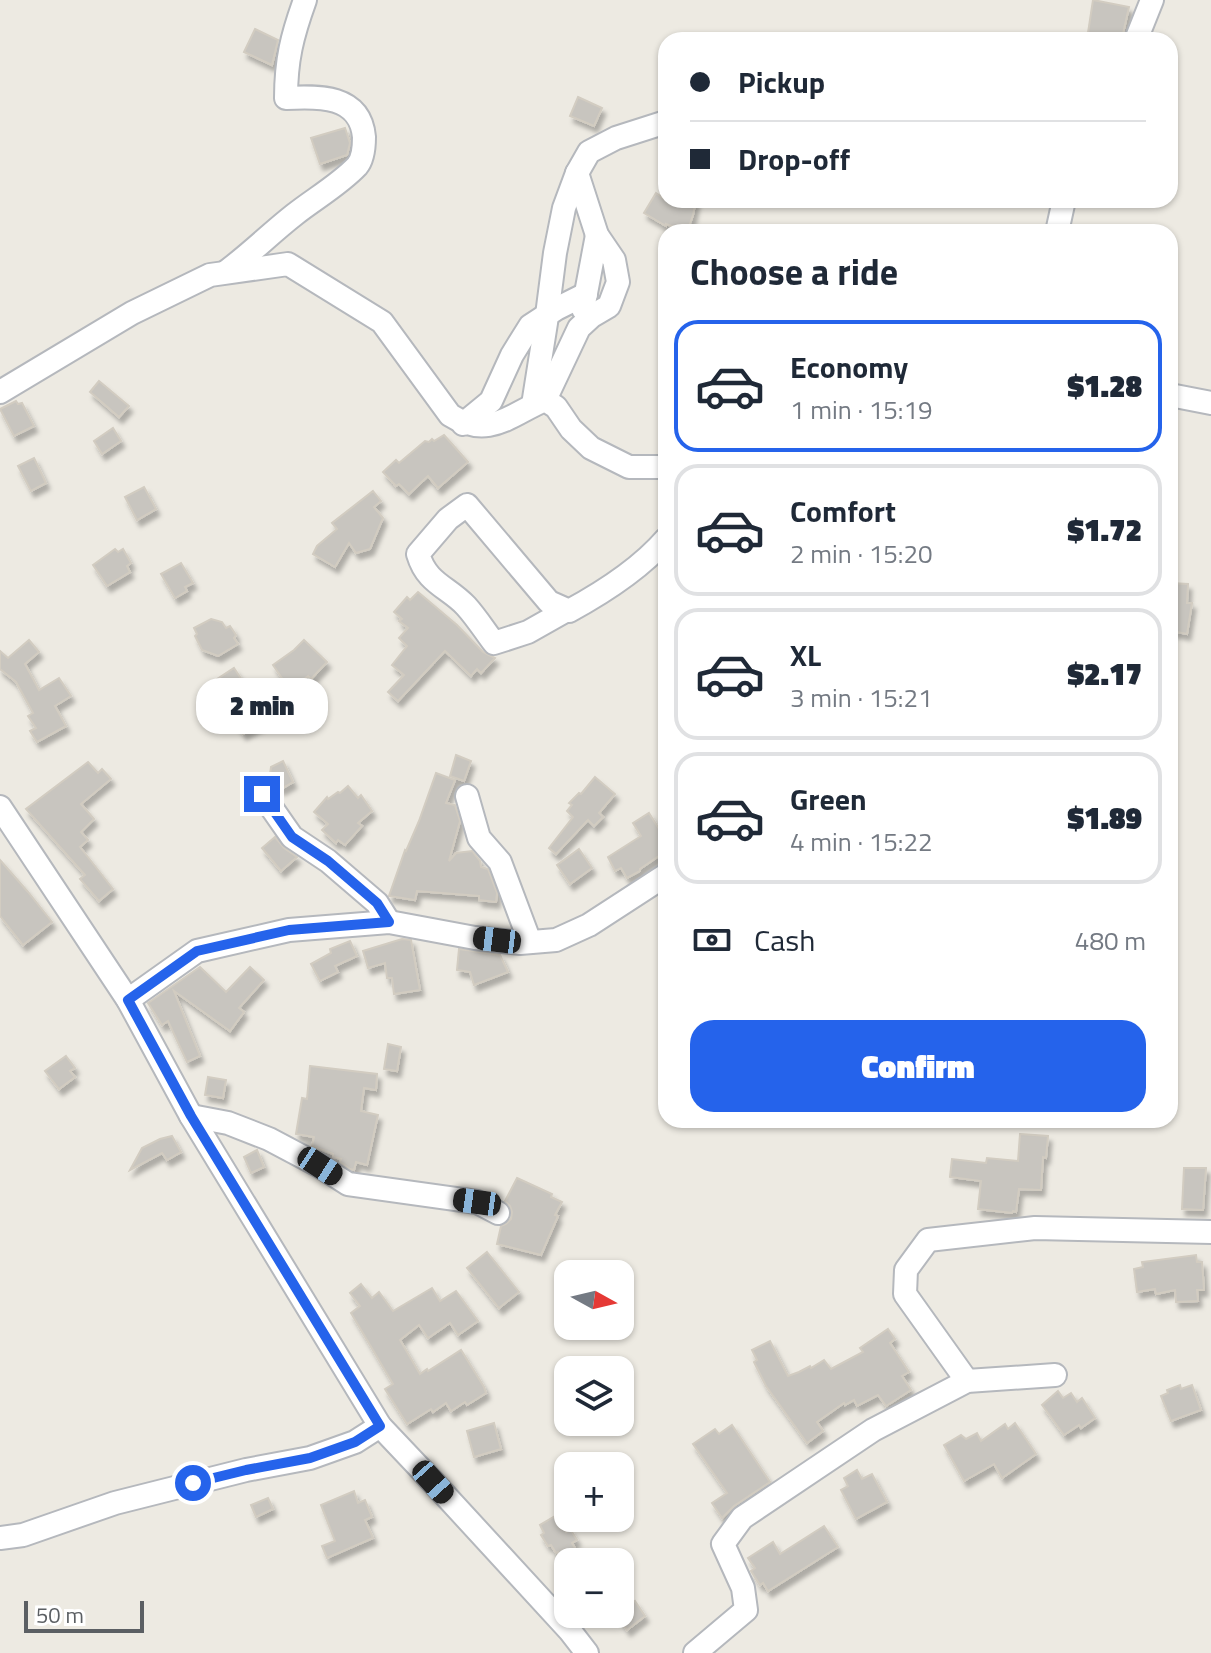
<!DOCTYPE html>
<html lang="en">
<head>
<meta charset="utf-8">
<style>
	:root { --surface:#fff; --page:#f6f6f7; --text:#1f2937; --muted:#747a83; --line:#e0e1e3; --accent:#2563eb }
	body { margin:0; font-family:"Titillium Web",sans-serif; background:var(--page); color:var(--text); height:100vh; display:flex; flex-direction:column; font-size:30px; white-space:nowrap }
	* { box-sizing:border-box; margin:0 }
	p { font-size:26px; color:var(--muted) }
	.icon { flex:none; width:44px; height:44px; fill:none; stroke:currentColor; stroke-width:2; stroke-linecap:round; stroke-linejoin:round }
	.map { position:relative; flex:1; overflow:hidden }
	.side { position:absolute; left:658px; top:224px; width:520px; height:904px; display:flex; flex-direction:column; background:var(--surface); border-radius:24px; box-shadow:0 2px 6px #0004 }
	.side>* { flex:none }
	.banner { position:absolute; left:658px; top:32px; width:520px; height:176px; border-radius:24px; box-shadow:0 2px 6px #0004; display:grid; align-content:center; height:176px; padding:0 32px; background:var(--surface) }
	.needle { width:52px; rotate:98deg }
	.tools { position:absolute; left:554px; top:1260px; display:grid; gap:16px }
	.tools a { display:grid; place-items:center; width:80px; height:80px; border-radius:16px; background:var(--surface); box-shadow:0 2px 6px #0004; font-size:40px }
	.scale { position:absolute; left:24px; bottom:20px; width:120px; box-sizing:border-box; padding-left:8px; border:4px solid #5b5f63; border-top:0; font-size:22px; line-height:28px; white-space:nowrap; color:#5b5f63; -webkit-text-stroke:6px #fff; paint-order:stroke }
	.end { position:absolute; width:36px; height:36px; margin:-18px; border:10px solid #2563eb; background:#fff; box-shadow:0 0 0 4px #fff }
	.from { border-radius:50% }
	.bubble { position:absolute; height:56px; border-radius:24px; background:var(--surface); box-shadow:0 2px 6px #0004; font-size:26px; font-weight:800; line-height:56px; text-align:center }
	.car { position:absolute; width:24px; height:48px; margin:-24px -12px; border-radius:10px; box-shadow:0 0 6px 2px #0007; background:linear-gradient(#222 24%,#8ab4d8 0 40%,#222 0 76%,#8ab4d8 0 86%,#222 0) }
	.banner b { display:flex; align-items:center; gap:28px; height:76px; font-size:30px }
	.banner b+b { border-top:2px solid var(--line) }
	.banner i { width:20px; height:20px; background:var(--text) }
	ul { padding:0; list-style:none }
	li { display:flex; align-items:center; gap:24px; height:132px; margin:0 16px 12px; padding:0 16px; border:4px solid var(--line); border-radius:24px }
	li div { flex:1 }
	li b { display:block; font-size:30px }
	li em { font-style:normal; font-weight:800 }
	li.selected { border-color:var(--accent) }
	li>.icon { width:72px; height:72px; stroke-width:1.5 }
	h2 { padding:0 32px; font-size:36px; line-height:96px }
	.pay { display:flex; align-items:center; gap:20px; height:88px; padding:0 32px; font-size:30px }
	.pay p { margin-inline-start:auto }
	.action { display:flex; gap:16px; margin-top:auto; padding:16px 32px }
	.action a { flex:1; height:92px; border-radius:24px; background:var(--accent); color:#fff; font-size:32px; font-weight:800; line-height:92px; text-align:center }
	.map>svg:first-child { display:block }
	.building { fill:#c8c5bf; stroke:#d2ccc1; stroke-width:2; filter:url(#shadow) }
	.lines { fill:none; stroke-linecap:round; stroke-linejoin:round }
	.minor-casing { stroke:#b5b8bd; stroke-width:26 }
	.minor { stroke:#fff; stroke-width:22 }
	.route { stroke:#2563eb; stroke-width:10 }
</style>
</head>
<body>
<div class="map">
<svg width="1211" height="1653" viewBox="0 0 1211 1653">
	<defs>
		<filter id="shadow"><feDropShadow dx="3.5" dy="6" stdDeviation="2" flood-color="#0004"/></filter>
	</defs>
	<rect width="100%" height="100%" fill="#edeae2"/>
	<g class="building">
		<polygon points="1093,0 1129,7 1122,38 1088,33"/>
		<polygon points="255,29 278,40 272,65 244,52"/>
		<polygon points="578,97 602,108 594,126 570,116"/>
		<polygon points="345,128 350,143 347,155 320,164 311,138"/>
		<polygon points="656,193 666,200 696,200 693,215 687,232 666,224 666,226 644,213"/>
		<polygon points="99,381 129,406 119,417 90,392"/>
		<polygon points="16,401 18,404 22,403 34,426 14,436 0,409"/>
		<polygon points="113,428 121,441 102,454 94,441"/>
		<polygon points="444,435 468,462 438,488 428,476 409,494 399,484 396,486 383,472 396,460 399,463 425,441 429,442 432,439 434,441"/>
		<polygon points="34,458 46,483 31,491 18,466"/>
		<polygon points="144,487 156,509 137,520 125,497"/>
		<polygon points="373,491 381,501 374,507 383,518 370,549 356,553 349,543 335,567 313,554 317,546 337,529 332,523"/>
		<polygon points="115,549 118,552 123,549 131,563 127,566 130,572 107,586 93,565"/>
		<polygon points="181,563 193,583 185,587 187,591 175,598 161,574"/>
		<polygon points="1170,583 1188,584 1187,603 1192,603 1187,634 1172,631 1176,611 1170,610"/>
		<polygon points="418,592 457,625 483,652 495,658 481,673 477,669 471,676 445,651 398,701 388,692 404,675 392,665 407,646 399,638 408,628 399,621 402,619 394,612 407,597 410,600"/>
		<polygon points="211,619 222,622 226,628 230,626 236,635 234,638 238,644 218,656 202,650 195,636 197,634 194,628"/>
		<polygon points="29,640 39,652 25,664 39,690 59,678 71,696 55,706 66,726 37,742 30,731 36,728 28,716 33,713 16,682 0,669 0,651 8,658"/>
		<polygon points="304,640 327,662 311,679 308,676 290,690 273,665 294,650"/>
		<polygon points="234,668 242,680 219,695 211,683"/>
		<polygon points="255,710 263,723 243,734 235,721"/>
		<polygon points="456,755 471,761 464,781 450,776"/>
		<polygon points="283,761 293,782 281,789 269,782 271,767"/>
		<polygon points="88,762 98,773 102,769 111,779 81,804 94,819 81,832 88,840 80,847 113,889 99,901 80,879 85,875 26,809"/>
		<polygon points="436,773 455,780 446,803 455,805 460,821 449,861 456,853 472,851 480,861 481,867 488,869 497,893 496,902 479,900 479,896 417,891 415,900 389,896 405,850 406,851 419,821"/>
		<polygon points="595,777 615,794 599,813 603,817 594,826 588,820 556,854 549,848 573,817 567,811 572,805 569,803 579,793 581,794"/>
		<polygon points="348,786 358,798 361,795 372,811 358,823 362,826 345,845 338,840 336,843 322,830 328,824 314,812 327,797 328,799 338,792 340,793"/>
		<polygon points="649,813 666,840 666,851 640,869 640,871 627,878 621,868 615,871 608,857 641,836 633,823"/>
		<polygon points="275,837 284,848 297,857 281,871 262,848"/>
		<polygon points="579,849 592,868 570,884 557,865"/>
		<polygon points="0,860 28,892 52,922 23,945 0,916"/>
		<polygon points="402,939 411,940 420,990 394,994 392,978 387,978 385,963 368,968 363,951"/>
		<polygon points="350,941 357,956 335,966 338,972 320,981 311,964 331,953 330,949"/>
		<polygon points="459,949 500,955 508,972 474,985 470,972 457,970"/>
		<polygon points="200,967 226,992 250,967 264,980 239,1008 244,1012 230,1031 174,991 200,1056 187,1062 168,1021 162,1025 148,1003"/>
		<polygon points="388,1044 401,1047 397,1071 384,1069"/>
		<polygon points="66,1056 75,1068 70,1071 75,1077 59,1089 45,1071"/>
		<polygon points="310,1066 377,1074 376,1090 364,1088 361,1111 378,1115 367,1165 356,1162 354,1170 350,1169 340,1162 341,1159 333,1157 333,1154 312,1146 314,1137 296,1134 302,1098 307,1099"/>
		<polygon points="208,1077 226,1080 223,1098 205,1095"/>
		<polygon points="1020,1134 1048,1136 1046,1158 1043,1157 1041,1190 1019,1189 1016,1212 1013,1211 1012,1213 978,1209 981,1181 950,1177 952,1159 986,1163 987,1158 1018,1161"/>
		<polygon points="172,1136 181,1152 167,1160 162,1153 130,1170 142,1148 160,1139"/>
		<polygon points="257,1150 264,1167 251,1173 244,1157"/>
		<polygon points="1184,1168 1206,1168 1203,1210 1182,1209"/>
		<polygon points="517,1178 552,1194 551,1197 562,1202 555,1215 558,1216 541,1255 497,1244 501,1226 506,1224 511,1219 512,1212 510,1206 505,1201"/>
		<polygon points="487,1252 519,1292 499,1308 467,1268"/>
		<polygon points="1196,1255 1197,1262 1202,1262 1204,1290 1197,1290 1198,1301 1176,1302 1175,1290 1156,1294 1155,1289 1137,1292 1134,1269 1143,1267 1142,1262"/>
		<polygon points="361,1284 372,1298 379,1292 393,1311 432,1288 440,1301 456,1291 478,1321 458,1335 450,1323 428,1338 419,1325 400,1340 420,1374 427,1369 428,1371 461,1350 484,1387 486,1393 467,1405 465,1402 451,1411 446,1403 433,1412 431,1409 407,1424 385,1389 393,1384 351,1313 360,1306 350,1293"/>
		<polygon points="888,1329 895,1339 890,1343 909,1372 902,1376 911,1390 886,1406 878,1395 857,1406 854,1400 845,1405 844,1403 817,1422 823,1431 807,1443 766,1386 754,1362 757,1360 752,1350 770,1341 788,1376 799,1372 810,1366 811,1368 824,1360 831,1369 863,1352 860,1348"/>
		<polygon points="1180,1385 1181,1389 1192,1385 1201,1410 1171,1421 1161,1396 1168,1393 1167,1390"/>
		<polygon points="1058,1391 1063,1398 1071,1393 1077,1402 1082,1398 1095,1418 1081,1428 1079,1425 1064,1435 1042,1405"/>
		<polygon points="494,1423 501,1449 474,1457 467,1431"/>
		<polygon points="1015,1423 1036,1454 1002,1478 994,1464 964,1481 944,1445 961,1435 966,1439 977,1433 981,1441 1005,1424 1008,1429"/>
		<polygon points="732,1425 770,1482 734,1506 722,1518 712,1503 727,1493 693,1444 715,1429 719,1434"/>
		<polygon points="857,1470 862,1479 872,1474 887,1502 856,1519 841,1490 848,1486 844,1478"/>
		<polygon points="354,1491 358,1503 365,1500 372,1517 365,1520 373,1538 327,1558 322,1546 335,1541 321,1505"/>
		<polygon points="268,1498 273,1509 256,1517 251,1505"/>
		<polygon points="557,1515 566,1532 570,1529 577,1540 572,1543 580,1556 568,1562 566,1565 558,1552 556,1553 551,1545 548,1546 541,1535 544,1533 540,1525"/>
		<polygon points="824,1526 838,1547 768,1591 763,1583 760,1585 751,1571 755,1568 748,1558 773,1542 780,1554"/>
		<polygon points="635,1601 645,1616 627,1630 616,1614 620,1614 620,1611"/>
	</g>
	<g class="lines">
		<g class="minor-casing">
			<g id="minor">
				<polyline points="1136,40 1152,0"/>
				<polyline points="1057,232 1064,200"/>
				<path d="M227,271c23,-17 44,-38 67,-56 20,-16 45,-30 63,-49 6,-7 7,-21 7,-29 -4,-42 -45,-41 -78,-39 0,-38 6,-62 19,-98"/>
				<polyline points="583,309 597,235"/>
				<path d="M0,392l132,-79 78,-38 78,-11 94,58 68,93c39,25 61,-1 95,-15l11,7 15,22 20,19 38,19h37"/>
				<polyline points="1170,395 1211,403"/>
				<polyline points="545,400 579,328 592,316 609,306 618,282 614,260 597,235 577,173"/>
				<polyline points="533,405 546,323 555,253 564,208 577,173 589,152 616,138 666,122"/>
				<polyline points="463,424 491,401 512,355 530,326 556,309 586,294"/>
				<path d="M567,610l-39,22 -34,11c-9,-12 -18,-26 -28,-37 -19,-20 -39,-22 -48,-52l30,-35 19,-14 82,97 18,8 2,1c35,-19 71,-42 97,-72"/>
				<polyline points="262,794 292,837 328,861 377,903 389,922"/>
				<polyline points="467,796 479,838 500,862 530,942"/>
				<polyline points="0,807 128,1000 191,1116 380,1426 433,1482 570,1631 587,1653"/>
				<polyline points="128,1000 197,951 289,930 389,922 475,938 520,943 556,940 589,925 666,875"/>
				<polyline points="191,1116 228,1123 269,1139 320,1166 348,1184 477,1202 498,1213"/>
				<polyline points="967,1381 905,1294 906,1270 928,1240 1035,1228 1211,1232"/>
				<polyline points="0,1538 23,1535 115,1503 246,1470 310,1458 355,1442 380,1426"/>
				<polyline points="695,1653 746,1610 743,1588 723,1544 742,1518 873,1430 967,1381 1055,1375"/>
			</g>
		</g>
		<use href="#minor" class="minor"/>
	</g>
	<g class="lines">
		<polyline class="route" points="193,1483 246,1470 310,1458 355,1442 380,1426 191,1116 128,1000 197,951 289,930 389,922 377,903 328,861 292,837 262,794"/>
	</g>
</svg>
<div class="tools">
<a><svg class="needle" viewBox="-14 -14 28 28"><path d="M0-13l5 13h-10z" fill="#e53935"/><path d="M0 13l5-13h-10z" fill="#747a83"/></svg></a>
<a><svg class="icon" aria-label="layers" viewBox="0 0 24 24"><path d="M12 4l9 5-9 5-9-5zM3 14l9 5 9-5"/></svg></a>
<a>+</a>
<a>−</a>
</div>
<div class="scale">50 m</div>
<i class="end from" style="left:193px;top:1483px"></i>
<i class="end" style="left:262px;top:794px"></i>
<div class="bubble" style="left:196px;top:678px;width:132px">2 min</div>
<i class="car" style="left:497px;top:940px;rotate:277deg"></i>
<i class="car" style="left:320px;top:1166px;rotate:123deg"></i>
<i class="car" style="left:477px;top:1202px;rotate:278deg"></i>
<i class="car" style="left:433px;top:1482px;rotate:138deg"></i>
<div class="banner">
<b><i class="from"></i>Pickup</b>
<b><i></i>Drop-off</b>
</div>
<section class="side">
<h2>Choose a ride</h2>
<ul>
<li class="selected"><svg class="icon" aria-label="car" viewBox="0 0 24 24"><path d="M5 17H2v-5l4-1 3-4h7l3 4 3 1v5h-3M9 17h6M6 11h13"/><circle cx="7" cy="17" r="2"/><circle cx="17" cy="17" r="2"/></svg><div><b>Economy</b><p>1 min · 15:19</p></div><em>$1.28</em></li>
<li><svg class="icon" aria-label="car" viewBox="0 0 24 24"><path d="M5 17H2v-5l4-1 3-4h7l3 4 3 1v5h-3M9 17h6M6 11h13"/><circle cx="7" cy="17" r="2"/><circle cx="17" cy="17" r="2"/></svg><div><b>Comfort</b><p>2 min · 15:20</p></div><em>$1.72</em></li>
<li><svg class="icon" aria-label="car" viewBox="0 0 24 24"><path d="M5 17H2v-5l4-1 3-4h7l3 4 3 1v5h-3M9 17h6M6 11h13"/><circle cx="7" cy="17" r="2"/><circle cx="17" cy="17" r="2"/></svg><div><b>XL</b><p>3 min · 15:21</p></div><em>$2.17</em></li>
<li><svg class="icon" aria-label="car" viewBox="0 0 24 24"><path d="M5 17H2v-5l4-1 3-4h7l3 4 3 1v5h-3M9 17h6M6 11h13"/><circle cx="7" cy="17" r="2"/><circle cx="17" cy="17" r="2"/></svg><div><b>Green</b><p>4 min · 15:22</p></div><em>$1.89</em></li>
</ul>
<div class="pay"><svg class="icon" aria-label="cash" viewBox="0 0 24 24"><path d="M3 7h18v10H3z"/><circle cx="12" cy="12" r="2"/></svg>Cash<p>480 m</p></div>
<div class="action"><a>Confirm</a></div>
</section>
</div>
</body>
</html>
